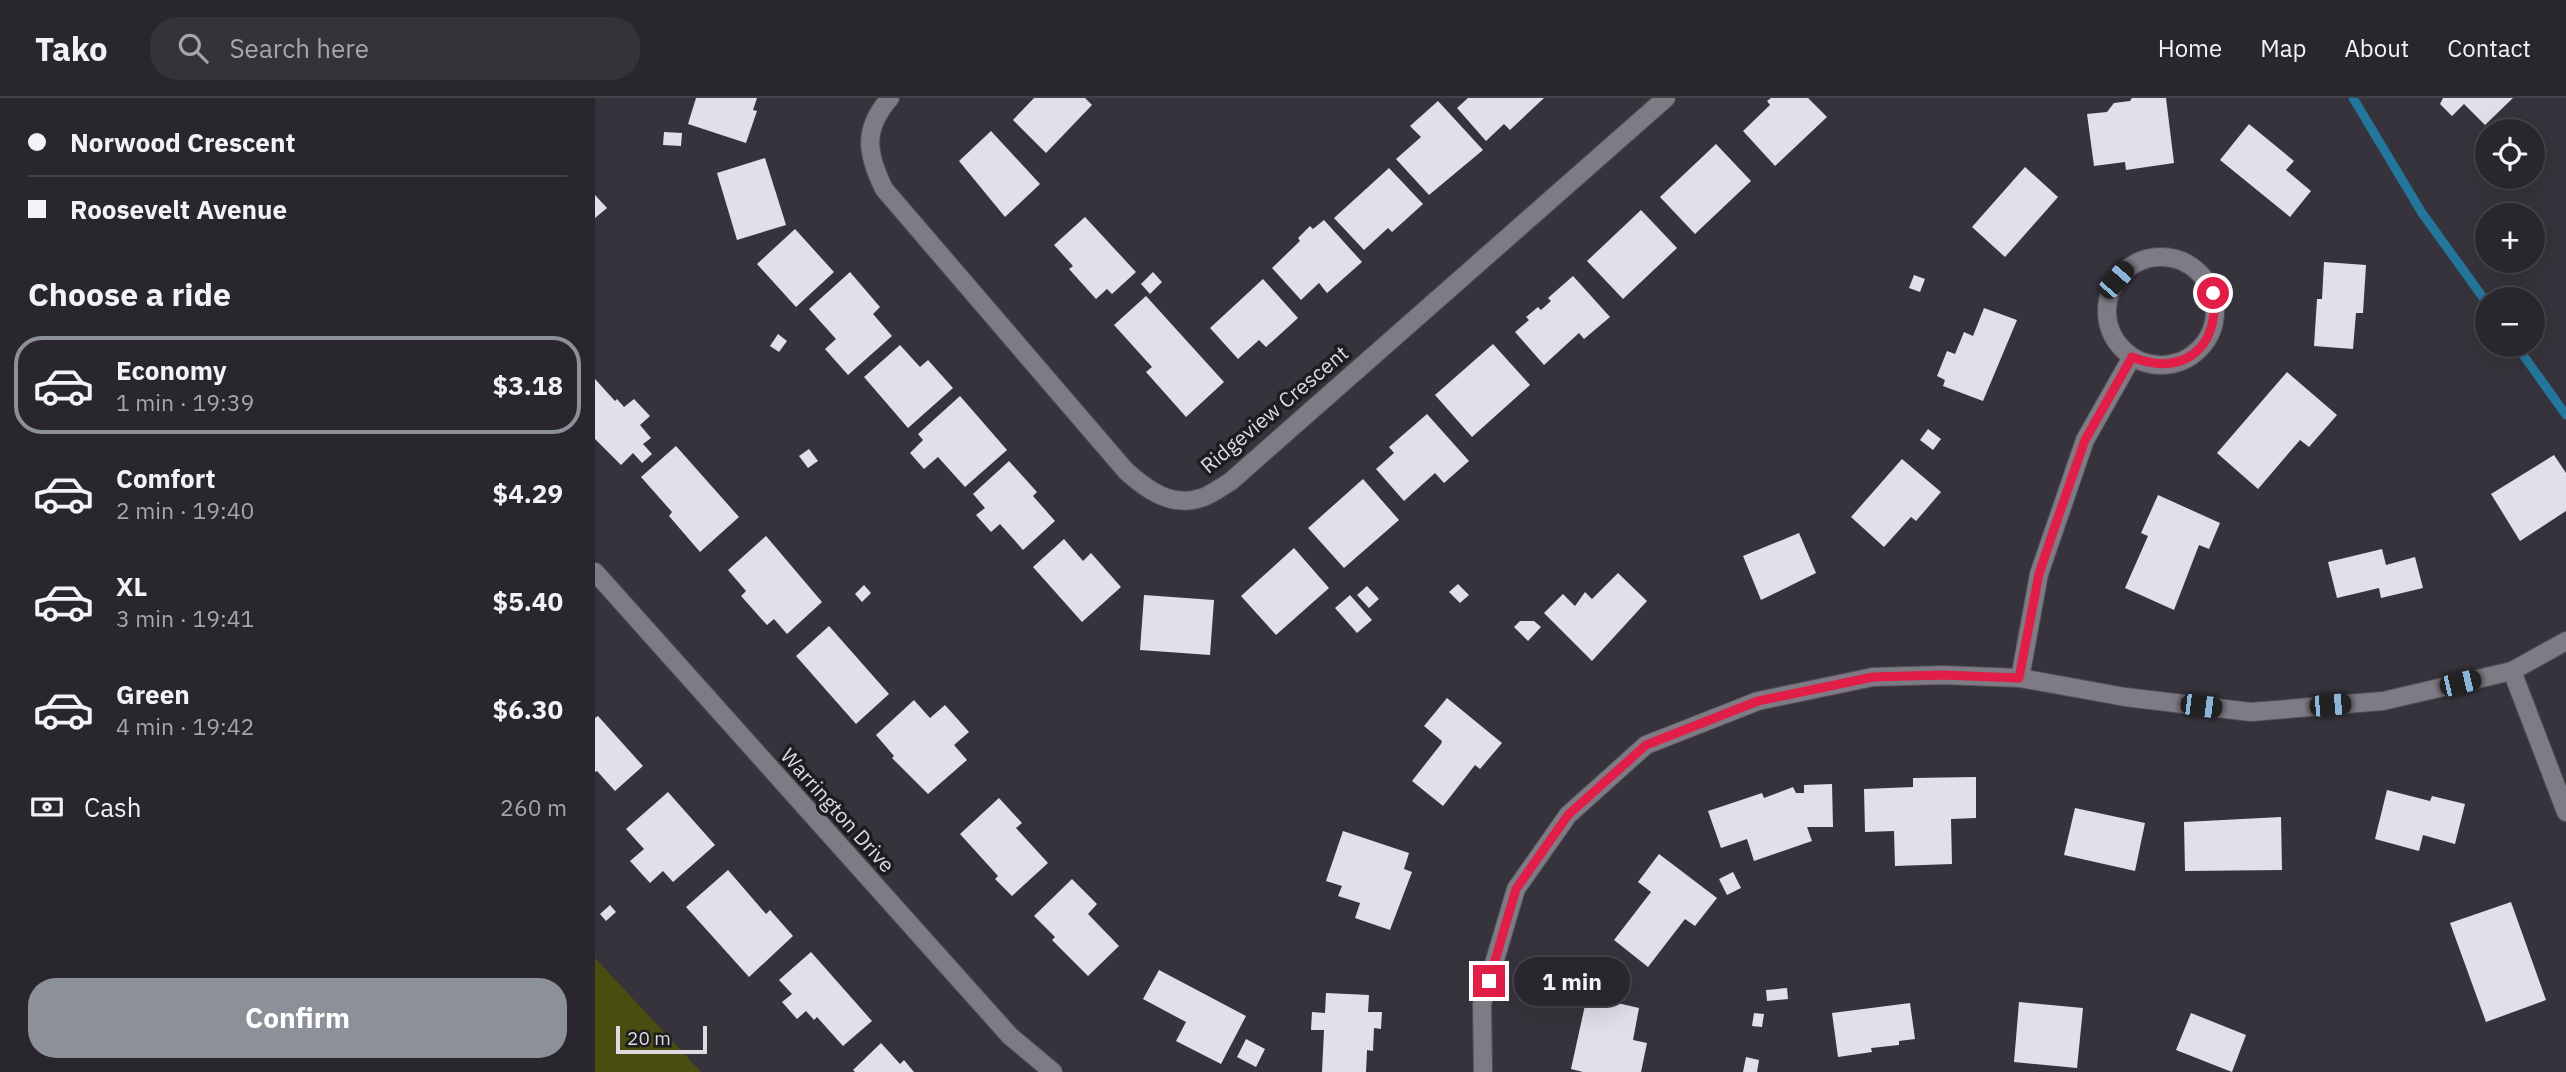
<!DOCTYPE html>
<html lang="en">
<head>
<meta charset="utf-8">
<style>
	:root { --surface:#29262d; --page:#353239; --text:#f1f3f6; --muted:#a5a5aa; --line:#454349; --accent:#8c9099 }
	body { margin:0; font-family:"IBM Plex Sans",sans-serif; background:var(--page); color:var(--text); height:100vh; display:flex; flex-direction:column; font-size:26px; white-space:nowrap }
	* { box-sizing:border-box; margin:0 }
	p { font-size:23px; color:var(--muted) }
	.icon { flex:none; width:38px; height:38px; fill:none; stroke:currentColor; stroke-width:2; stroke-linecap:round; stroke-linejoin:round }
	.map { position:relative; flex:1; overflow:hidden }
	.side { display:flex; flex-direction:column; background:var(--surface); width:595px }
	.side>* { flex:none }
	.hud { display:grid; align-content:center; height:154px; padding:0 28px; background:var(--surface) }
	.controls { position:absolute; left:1880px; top:21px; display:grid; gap:14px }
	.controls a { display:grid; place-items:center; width:70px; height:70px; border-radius:50%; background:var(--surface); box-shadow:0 7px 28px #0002,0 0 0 2px var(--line); font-size:35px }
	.scale { position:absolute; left:21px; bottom:18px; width:91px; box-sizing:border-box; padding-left:7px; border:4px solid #dddae0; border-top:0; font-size:19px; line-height:24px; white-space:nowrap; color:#dddae0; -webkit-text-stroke:5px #1e1c20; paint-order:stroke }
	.end { position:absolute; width:32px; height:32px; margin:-16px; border:9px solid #e11d48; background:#fff; box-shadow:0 0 0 4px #fff }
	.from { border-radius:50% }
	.bubble { position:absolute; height:49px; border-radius:24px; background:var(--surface); box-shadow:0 7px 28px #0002,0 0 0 2px var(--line); font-size:23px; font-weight:800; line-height:49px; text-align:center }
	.car { position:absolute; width:21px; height:42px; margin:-21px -10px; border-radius:9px; box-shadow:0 0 5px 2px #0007; background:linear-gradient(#222 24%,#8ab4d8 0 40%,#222 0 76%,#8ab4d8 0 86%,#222 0) }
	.hud b { display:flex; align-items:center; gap:24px; height:66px; font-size:26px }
	.hud b+b { border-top:2px solid var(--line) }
	.hud i { width:18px; height:18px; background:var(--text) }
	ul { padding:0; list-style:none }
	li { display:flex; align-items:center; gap:21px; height:98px; margin:0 14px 10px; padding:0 14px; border:4px solid transparent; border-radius:28px }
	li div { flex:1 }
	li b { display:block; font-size:26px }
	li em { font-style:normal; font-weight:800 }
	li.on { border-color:var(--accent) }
	li>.icon { width:63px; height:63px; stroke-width:1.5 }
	h2 { padding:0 28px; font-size:32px; line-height:84px }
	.pay { display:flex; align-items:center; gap:18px; height:77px; padding:0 28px; font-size:26px }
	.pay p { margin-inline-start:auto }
	.primary-button { display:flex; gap:14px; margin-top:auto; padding:14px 28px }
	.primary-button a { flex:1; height:80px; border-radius:28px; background:var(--accent); color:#fff; font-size:28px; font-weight:800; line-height:80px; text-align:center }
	header { display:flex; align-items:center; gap:42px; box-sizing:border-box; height:98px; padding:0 35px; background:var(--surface); border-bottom:2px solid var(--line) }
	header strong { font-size:33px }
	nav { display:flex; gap:38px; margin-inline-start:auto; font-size:24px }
	.search { width:490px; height:63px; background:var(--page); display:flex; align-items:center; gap:18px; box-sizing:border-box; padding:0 24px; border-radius:28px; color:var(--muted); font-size:26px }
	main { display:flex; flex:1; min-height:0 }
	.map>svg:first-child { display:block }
	.green { fill:#484e0f }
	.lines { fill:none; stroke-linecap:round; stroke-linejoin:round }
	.stream { stroke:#24779c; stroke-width:9 }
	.building { fill:#e3dfea }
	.street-casing { stroke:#535058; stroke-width:20 }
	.street { stroke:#7f7b85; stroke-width:18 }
	.route { stroke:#e11d48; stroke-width:9 }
	.labels { text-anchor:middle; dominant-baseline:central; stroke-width:7; stroke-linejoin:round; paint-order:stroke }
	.street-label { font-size:21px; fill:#dddae0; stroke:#1e1c20 }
</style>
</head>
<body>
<header>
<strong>Tako</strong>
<div class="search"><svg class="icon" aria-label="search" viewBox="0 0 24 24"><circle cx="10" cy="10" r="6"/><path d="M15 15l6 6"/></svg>Search here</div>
<nav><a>Home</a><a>Map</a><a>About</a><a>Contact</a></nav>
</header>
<main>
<section class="side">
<div class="hud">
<b><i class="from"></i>Norwood Crescent</b>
<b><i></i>Roosevelt Avenue</b>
</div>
<h2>Choose a ride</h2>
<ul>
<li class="on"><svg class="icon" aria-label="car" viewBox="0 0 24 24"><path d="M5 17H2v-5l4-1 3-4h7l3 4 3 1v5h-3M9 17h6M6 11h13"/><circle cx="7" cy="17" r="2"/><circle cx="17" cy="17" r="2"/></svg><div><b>Economy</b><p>1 min · 19:39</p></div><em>$3.18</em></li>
<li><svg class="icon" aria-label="car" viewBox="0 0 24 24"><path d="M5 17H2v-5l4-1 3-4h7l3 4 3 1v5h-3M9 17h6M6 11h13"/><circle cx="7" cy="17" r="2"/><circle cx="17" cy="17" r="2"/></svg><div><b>Comfort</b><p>2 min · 19:40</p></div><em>$4.29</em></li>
<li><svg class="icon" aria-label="car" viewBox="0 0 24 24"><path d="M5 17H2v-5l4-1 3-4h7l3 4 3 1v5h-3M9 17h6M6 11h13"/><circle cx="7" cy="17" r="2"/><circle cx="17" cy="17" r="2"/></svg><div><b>XL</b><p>3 min · 19:41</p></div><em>$5.40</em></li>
<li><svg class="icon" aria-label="car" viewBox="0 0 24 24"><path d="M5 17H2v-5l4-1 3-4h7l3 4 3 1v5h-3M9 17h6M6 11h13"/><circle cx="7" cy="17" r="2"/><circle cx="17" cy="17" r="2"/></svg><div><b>Green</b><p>4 min · 19:42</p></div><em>$6.30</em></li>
</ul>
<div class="pay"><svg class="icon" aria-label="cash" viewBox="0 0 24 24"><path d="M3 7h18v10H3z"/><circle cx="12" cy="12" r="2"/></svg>Cash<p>260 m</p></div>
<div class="primary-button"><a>Confirm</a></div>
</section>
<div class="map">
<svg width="1971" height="974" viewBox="0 0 1971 974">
	<rect width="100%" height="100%" fill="#37333c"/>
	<polygon class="green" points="0,860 106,974 0,974"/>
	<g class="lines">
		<g class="stream">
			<polyline points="1758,0 1827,115 1892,205"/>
			<polyline points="1921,247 1971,317"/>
		</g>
	</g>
	<g class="building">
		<polygon points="101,0 162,0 158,12 162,13 151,45 93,26"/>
		<polygon points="439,0 490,0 497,7 451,55 418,22"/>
		<polygon points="873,0 949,0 915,32 909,26 891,43 862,10"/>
		<polygon points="1176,0 1213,0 1232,19 1180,68 1148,33 1175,7 1172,3"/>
		<polygon points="1537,0 1571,0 1579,65 1531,72 1530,64 1499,68 1492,16 1512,14 1519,5 1535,3"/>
		<polygon points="1848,0 1918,0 1890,27 1869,6 1857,18 1845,6"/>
		<polygon points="843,3 888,52 834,97 801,61 826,39 815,28"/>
		<polygon points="1654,26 1699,63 1691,72 1716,93 1695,119 1625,62"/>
		<polygon points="396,33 445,86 410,119 364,63"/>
		<polygon points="69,34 87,35 86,48 68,47"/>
		<polygon points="1121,46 1156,83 1100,136 1065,99"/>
		<polygon points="170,60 191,127 142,142 122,75"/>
		<polygon points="1430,69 1463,99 1410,159 1377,129"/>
		<polygon points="794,70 828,106 797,134 793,130 769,152 739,120"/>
		<polygon points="0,97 12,110 0,120"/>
		<polygon points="1046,112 1082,150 1028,201 992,163"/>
		<polygon points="490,119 541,174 517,196 512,191 501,201 474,171 478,168 459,147"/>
		<polygon points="729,122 767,164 732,195 724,185 706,202 677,170 705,143 703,140 715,128 718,131"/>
		<polygon points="200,131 239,174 201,209 162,166"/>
		<polygon points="1729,164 1771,167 1768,215 1761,215 1758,251 1719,248 1722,201 1727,201"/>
		<polygon points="255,174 285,209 278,216 297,238 253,277 230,251 241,241 214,211"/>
		<polygon points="558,174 567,184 555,196 546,186"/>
		<polygon points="1319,177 1330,181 1325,194 1314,190"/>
		<polygon points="978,178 1015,219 989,241 984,235 949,267 920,234 934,222 931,219 943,209 946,212 956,203 953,200"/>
		<polygon points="668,181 703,220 671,249 664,242 643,261 615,230"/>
		<polygon points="551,198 629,284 591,319 551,274 557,269 519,227"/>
		<polygon points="1389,210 1422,222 1388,303 1348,288 1350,282 1342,278 1352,253 1360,256 1369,234 1378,238"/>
		<polygon points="183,236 192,243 184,254 175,248"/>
		<polygon points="898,246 935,287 877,339 840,297"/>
		<polygon points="305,247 325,269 333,262 358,290 313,330 269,279"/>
		<polygon points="1692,274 1742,317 1714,349 1705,342 1663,391 1622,355"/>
		<polygon points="0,281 20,303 22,301 29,309 39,301 55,318 45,327 56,340 48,346 57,356 47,365 38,355 26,367 0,341"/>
		<polygon points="365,298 412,352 370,389 343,359 329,371 315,355 328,342 323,336"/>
		<polygon points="832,316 874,363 849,385 840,375 809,403 781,371 799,355 794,349"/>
		<polygon points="1333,331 1346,341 1338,352 1325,342"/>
		<polygon points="81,348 144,419 105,454 74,418 77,414 46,379"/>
		<polygon points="214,351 223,363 213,370 204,358"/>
		<polygon points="1959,357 1971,375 1971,413 1925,443 1896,396"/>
		<polygon points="1307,361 1346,394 1321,423 1316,419 1289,449 1256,419"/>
		<polygon points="414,363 442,394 438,398 460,423 428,452 405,426 396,434 381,417 390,410 378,396"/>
		<polygon points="768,381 804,422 749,470 713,430"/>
		<polygon points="1563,397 1625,425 1614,451 1604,447 1579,512 1530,490 1553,438 1546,435"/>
		<polygon points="1204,435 1221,475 1166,502 1148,458"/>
		<polygon points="171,438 227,504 192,536 179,521 172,527 146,498 151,493 133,472"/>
		<polygon points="469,441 488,463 496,455 526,489 487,524 438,469"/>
		<polygon points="699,450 734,490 681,537 646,498"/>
		<polygon points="1787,451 1791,467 1820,459 1828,490 1786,500 1784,490 1742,500 1733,464"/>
		<polygon points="1023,475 1052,503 997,563 949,515 968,496 980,508 990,494 997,501"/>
		<polygon points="863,486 874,497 865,505 854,494"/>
		<polygon points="269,487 276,495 267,504 260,496"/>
		<polygon points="772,488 784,501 774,510 762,497"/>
		<polygon points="549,497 619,502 615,557 545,552"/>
		<polygon points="755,497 777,522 762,535 740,510"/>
		<polygon points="925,523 939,523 946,529 933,543 919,529"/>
		<polygon points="234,528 294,596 261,626 201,558"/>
		<polygon points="852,600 907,645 885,671 880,667 848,708 817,683 846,646 847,643 829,628"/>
		<polygon points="319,602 335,620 350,607 374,634 359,647 372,662 333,696 297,660 299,658 281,637"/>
		<polygon points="3,618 48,668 20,693 2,673 0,674 0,620"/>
		<polygon points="1381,679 1381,720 1356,721 1357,766 1300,768 1299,733 1270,734 1269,691 1318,689 1318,680"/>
		<polygon points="1237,686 1238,729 1212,729 1217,743 1159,763 1152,741 1126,750 1113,713 1167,695 1169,700 1198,689 1201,695 1209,695 1209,687"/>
		<polygon points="1792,692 1835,703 1837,698 1870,706 1860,746 1828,737 1824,753 1780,741"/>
		<polygon points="73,694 120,747 78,784 68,773 55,785 35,763 49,751 31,731"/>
		<polygon points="404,700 427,725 421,730 453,765 417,798 400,781 403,778 365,736"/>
		<polygon points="1480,710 1550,725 1540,773 1469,757"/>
		<polygon points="1686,719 1687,772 1590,773 1589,724"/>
		<polygon points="748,733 814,755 809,771 817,774 795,832 760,820 765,805 743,798 747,788 731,783"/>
		<polygon points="1064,756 1122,800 1100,828 1090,821 1053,869 1019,842 1056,794 1043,784"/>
		<polygon points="133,772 171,816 175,812 198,838 154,879 91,809"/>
		<polygon points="1138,774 1146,790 1132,797 1124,781"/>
		<polygon points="477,781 502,806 493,816 524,848 493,878 457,842 460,839 439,818"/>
		<polygon points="1916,804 1951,902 1891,924 1855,825"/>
		<polygon points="15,807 21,814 11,823 5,816"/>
		<polygon points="216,854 277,923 248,948 222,919 219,922 211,913 202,921 187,904 197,896 184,882"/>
		<polygon points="564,872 651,918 626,966 581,943 591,924 548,901"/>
		<polygon points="1192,890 1193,901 1172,903 1171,892"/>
		<polygon points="731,895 774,897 773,914 787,914 786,931 779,930 778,953 772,952 771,974 727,974 729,932 716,932 717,914 730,915"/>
		<polygon points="992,898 1044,910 1038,942 1052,945 1046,974 988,974 976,971"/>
		<polygon points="1424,904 1488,910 1482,970 1419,964"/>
		<polygon points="1315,905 1320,941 1304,943 1304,947 1276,950 1277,954 1243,959 1237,915"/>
		<polygon points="1159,915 1169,916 1167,929 1157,928"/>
		<polygon points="1596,915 1651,937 1637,974 1581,952"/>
		<polygon points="651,941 670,951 661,969 642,959"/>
		<polygon points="286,945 305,966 309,962 319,974 260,974 258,972"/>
		<polygon points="1151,959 1164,962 1162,974 1148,974"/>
	</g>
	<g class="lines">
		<g class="street-casing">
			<g id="street">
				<path d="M295,0c-28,32 -23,56 -6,91l242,282c20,18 45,37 75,27 10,-3 20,-11 29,-16l436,-384"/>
				<circle cx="1566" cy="213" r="54"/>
				<polyline points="0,474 415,938 458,974"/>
				<polyline points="1917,573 1971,714"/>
				<polyline points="1425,580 1444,476 1490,342 1537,259"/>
				<polyline points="888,974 887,906 921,791 973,717 1051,647 1163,603 1278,579 1348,577 1425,580 1530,599 1656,614 1788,603 1917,573 1971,543"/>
			</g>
		</g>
		<use href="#street" class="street"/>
	</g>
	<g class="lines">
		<path class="route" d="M894,883l27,-92 52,-74 78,-70 112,-44 115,-24 70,-2 76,3 20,-104 15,-45 31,-89 47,-83c51,21 89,-10 81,-64"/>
	</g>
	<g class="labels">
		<g class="street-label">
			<text transform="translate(679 311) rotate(-40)">Ridgeview Crescent</text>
			<text transform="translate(243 712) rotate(48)">Warrington Drive</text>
		</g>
	</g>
</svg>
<div class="controls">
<a><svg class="icon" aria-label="locate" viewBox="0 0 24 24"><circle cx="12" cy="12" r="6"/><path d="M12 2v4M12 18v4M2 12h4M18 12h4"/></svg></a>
<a>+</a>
<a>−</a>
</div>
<div class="scale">20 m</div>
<i class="end from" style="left:1618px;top:195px"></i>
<i class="end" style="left:894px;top:883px"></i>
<div class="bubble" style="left:919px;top:859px;width:116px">1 min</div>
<i class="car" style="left:1521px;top:182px;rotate:41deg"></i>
<i class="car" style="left:1865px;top:585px;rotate:77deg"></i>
<i class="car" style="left:1735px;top:607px;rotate:85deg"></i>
<i class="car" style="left:1606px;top:608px;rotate:97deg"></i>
</div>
</main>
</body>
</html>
